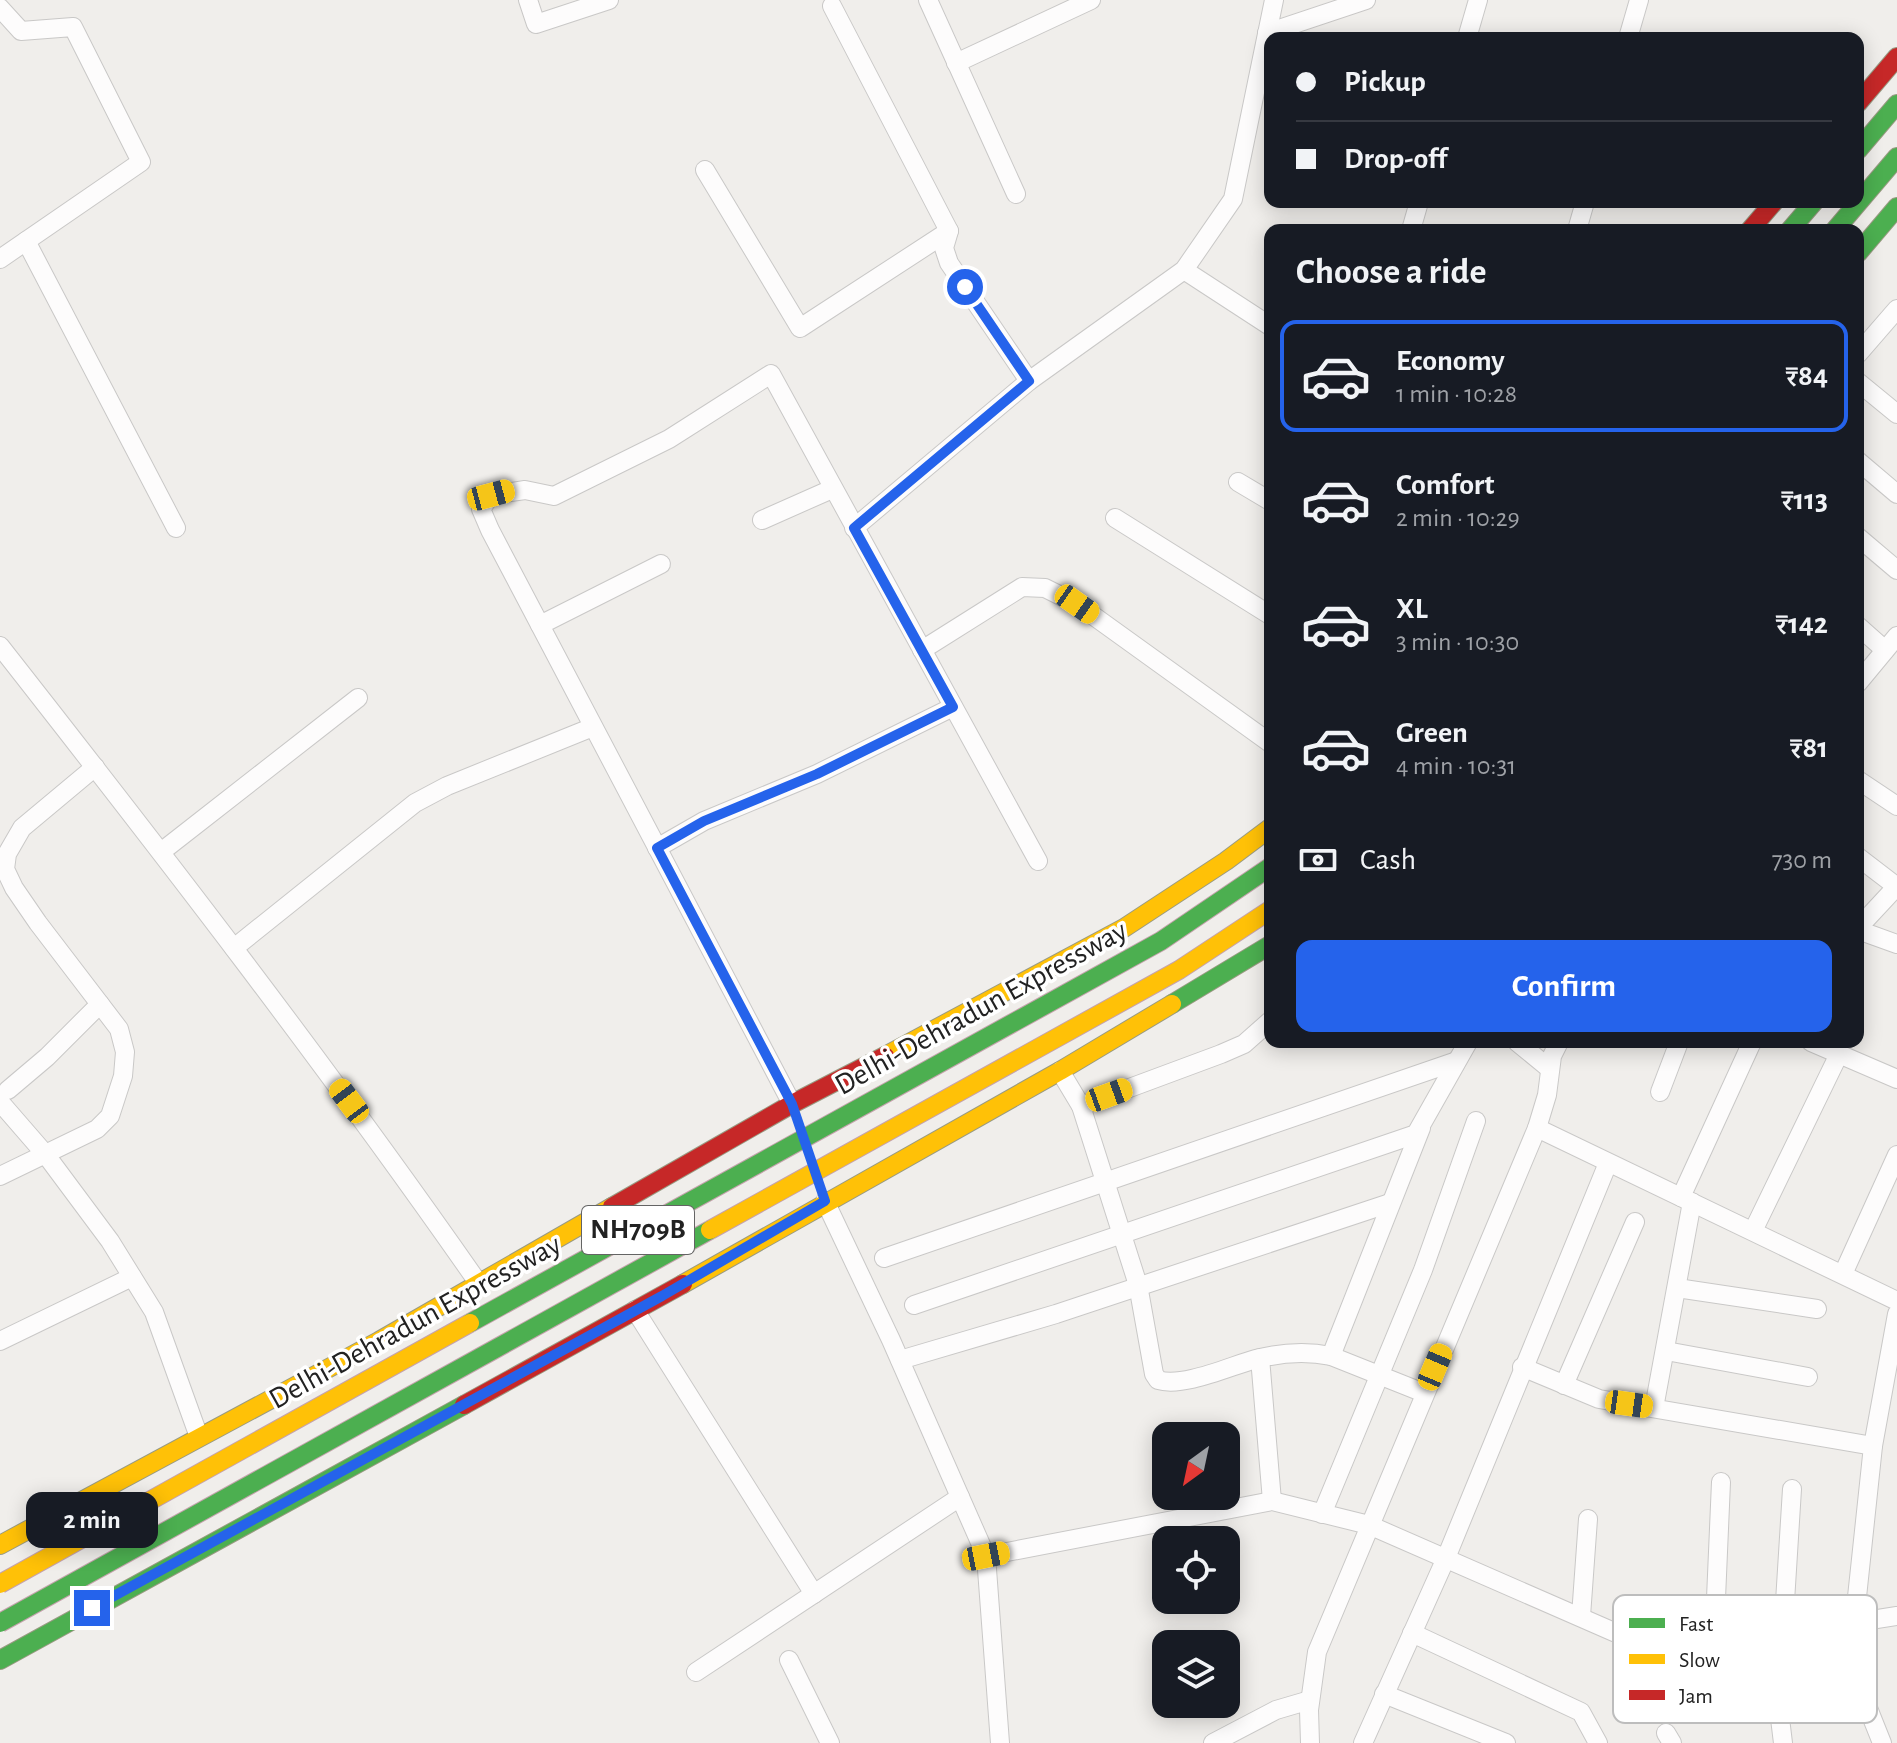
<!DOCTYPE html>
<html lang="en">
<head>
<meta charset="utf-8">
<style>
	:root { --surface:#171b24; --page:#20242c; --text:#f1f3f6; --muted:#9ea1a6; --line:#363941; --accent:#2563eb }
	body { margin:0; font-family:"Alegreya Sans",sans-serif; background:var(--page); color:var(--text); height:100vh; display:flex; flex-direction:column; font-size:30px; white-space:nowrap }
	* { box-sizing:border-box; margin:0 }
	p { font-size:26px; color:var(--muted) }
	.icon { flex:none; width:44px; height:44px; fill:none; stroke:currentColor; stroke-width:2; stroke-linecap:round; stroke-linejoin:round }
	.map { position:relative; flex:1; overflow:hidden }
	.sheet { position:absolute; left:1264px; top:224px; width:600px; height:824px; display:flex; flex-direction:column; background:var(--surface); border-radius:16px; box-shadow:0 4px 20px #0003 }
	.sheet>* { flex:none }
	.hud { position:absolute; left:1264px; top:32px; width:600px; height:176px; border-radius:16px; box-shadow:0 4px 20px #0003; display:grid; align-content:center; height:176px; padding:0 32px; background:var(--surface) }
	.needle { width:52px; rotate:213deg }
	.buttons { position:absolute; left:1152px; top:1422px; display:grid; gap:16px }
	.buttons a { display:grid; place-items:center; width:88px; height:88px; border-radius:16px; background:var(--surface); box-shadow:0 4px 20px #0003; font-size:40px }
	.end { position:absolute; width:36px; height:36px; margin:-18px; border:10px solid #2563eb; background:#fff; box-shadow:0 0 0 4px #fff }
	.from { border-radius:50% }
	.bubble { position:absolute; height:56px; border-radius:16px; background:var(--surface); box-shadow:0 4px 20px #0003; font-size:26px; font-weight:600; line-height:56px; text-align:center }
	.car { position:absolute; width:24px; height:48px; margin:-24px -12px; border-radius:10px; box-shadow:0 0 6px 2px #0007; background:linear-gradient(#f5c518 24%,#345 0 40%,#f5c518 0 76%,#345 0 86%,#f5c518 0) }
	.hud b { display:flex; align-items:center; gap:28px; height:76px; font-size:30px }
	.hud b+b { border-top:2px solid var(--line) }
	.hud i { width:20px; height:20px; background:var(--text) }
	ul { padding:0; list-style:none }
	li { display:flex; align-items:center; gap:24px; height:112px; margin:0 16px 12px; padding:0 16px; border:4px solid transparent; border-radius:16px }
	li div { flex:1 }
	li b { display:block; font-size:30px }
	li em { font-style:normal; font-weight:600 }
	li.active { border-color:var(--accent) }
	li>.icon { width:72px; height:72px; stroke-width:1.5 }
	h2 { padding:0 32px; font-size:36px; line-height:96px }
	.pay { display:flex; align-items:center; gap:20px; height:88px; padding:0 32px; font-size:30px }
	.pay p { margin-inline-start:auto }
	.cta { display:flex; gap:16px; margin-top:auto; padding:16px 32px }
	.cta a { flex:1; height:92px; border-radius:16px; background:var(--accent); color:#fff; font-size:32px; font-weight:600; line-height:92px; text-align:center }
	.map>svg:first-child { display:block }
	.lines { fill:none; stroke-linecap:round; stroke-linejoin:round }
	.street-casing { stroke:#c9c8c7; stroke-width:20 }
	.fast-casing { stroke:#999a82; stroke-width:20 }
	.slow-casing { stroke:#999a82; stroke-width:20 }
	.jam-casing { stroke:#999a82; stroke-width:20 }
	.street { stroke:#fdfcfc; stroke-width:18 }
	.fast { stroke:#4caf50; stroke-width:18 }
	.slow { stroke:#ffc107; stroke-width:18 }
	.jam { stroke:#c62828; stroke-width:18 }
	.fast-bridge-casing { stroke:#c5a2ac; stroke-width:20; stroke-linecap:butt }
	.slow-bridge-casing { stroke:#c5a2ac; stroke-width:20; stroke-linecap:butt }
	.fast-bridge { stroke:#4caf50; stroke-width:18 }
	.slow-bridge { stroke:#ffc107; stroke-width:18 }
	.route { stroke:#2563eb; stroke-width:10 }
	.labels { text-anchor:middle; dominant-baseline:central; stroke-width:7; stroke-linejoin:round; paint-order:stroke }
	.shield { fill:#fff; stroke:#646464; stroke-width:2 }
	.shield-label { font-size:28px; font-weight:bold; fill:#222 }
	.street-label { font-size:30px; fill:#222; stroke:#fff }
	.key { fill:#fff; stroke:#bdbdbd; stroke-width:2 }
	.key-label { font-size:22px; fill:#222 }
</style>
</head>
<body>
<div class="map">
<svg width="1897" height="1743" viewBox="0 0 1897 1743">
	<rect width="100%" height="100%" fill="#f0eeeb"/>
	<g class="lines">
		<g class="street-casing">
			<g id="street">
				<polyline points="528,0 536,24 609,0"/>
				<polyline points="928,0 1016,194"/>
				<polyline points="832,6 949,231 944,248 949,263 1029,381 1184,270 1233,199 1274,0"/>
				<polyline points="0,8 21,31 73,27 141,162 0,259"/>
				<polyline points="1267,33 1366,0"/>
				<polyline points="1467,38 1478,0"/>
				<polyline points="1628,38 1639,0"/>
				<polyline points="956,63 1091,0"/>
				<polyline points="705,170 800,328 949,231"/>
				<polyline points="1411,230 1419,202"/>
				<polyline points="1577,230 1585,202"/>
				<polyline points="26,241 176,528"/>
				<polyline points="1184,270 1270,326"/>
				<polyline points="1858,354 1897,309"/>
				<polyline points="1858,382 1897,414"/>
				<polyline points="1858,461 1897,494"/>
				<polyline points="1238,482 1270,501"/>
				<polyline points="1115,518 1270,615"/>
				<polyline points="762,520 832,489"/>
				<polyline points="854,528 1029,381"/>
				<polyline points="1858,537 1897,570"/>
				<polyline points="540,625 661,564"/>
				<polyline points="1858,626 1885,650"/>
				<path d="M0,646c164,209 327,420 479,638"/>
				<polyline points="922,650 1022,587 1045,588 1077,604 1270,743"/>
				<polyline points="1858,683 1897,636"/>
				<polyline points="1858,780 1897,806"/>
				<polyline points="657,848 704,821 817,774 953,707"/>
				<polyline points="161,852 358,698"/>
				<polyline points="1858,857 1896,886"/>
				<polyline points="1858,928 1897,886"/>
				<polyline points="1858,930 1897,944"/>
				<polyline points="234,948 415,803 447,786 593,727"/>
				<polyline points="1517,1042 1550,1069"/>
				<polyline points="1811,1042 1897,1079"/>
				<path d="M1060,1071l21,35 57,179 16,89 4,6c25,8 72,-14 98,-21 24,-6 50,-8 75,-3l93,37"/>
				<polyline points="8,1090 47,1057 100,1004"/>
				<polyline points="1660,1092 1679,1042"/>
				<polyline points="0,1102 46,1155 110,1241 154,1312 199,1437"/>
				<polyline points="792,1104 490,530 481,509 491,495 525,490 554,496 669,439 771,374 1038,861"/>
				<polyline points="1081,1106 1221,1054 1244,1044 1270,1021"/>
				<polyline points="1537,1128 1897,1301"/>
				<polyline points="0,1176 97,1129 110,1116 123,1076 125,1052 119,1029 38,923 14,888 5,869 7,854 22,828 95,767"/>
				<polyline points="1681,1197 1752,1042"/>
				<polyline points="825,1201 891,1340 986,1556 1000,1743"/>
				<polyline points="1753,1231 1839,1054"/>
				<polyline points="884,1258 1454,1062"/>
				<polyline points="1843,1274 1897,1155"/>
				<polyline points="1677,1288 1817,1309"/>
				<polyline points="914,1305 1416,1134 1468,1042"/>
				<polyline points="635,1310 814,1594"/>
				<polyline points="0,1341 132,1277"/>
				<polyline points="1666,1351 1808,1377"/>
				<polyline points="1331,1356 1421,1128"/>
				<polyline points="1260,1358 1272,1501"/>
				<polyline points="900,1360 1056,1314 1390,1203"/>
				<polyline points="1522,1367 1599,1399 1873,1446"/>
				<polyline points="1564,1385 1635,1222"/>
				<polyline points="1654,1408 1692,1202"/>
				<polyline points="1322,1514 1423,1270 1476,1121"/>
				<polyline points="986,1556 1272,1501 1369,1525 1662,1653 1897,1616"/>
				<polyline points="1581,1616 1588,1519"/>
				<polyline points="1412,1633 1581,1712 1598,1743"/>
				<polyline points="1783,1634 1792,1489"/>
				<polyline points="1770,1636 1783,1743"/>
				<polyline points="1714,1645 1721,1482"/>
				<polyline points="789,1660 830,1743"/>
				<polyline points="696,1672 960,1497"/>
				<polyline points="1384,1694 1506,1743"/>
				<polyline points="1666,1733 1672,1743"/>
				<polyline points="1213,1743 1276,1710 1310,1700"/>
				<polyline points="1310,1743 1309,1710 1317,1652 1537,1128 1547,1095 1552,1056 1559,1042"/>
				<polyline points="1363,1743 1446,1558 1608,1163"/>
				<polyline points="1882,1743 1850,1663 1873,1446 1897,1314"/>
			</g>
		</g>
		<g class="fast-casing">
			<g id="fast">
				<polyline points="1858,150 1897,104"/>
				<polyline points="1790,230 1814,202"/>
				<polyline points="1835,230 1897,157"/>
				<polyline points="1858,253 1897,207"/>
				<polyline points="1172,1004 1270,945"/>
				<polyline points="0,1660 464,1405"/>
			</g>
		</g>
		<g class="slow-casing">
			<g id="slow">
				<polyline points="885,1056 1124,928 1226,861 1270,828"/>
				<polyline points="683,1284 1060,1071 1172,1004"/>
				<polyline points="0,1545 379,1341 612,1207"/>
			</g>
		</g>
		<g class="jam-casing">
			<g id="jam">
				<polyline points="1858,103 1897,57"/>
				<polyline points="1750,230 1774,202"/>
				<polyline points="612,1207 792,1104 885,1056"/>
				<polyline points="464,1405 683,1284"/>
			</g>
		</g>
		<use href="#street" class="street"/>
		<use href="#fast" class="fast"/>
		<use href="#slow" class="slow"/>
		<use href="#jam" class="jam"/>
		<g class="fast-bridge-casing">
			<g id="fast-bridge">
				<polyline points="470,1323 1161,941 1270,867"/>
				<polyline points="0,1623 710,1230"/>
			</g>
		</g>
		<g class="slow-bridge-casing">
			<g id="slow-bridge">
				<polyline points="710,1230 1179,970 1270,910"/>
				<polyline points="0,1584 470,1323"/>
			</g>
		</g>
		<use href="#fast-bridge" class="fast-bridge"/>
		<use href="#slow-bridge" class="slow-bridge"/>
	</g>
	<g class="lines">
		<polyline class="route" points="92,1608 662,1296 825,1201 792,1104 657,848 704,821 817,774 953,707 854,528 1029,381 965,287"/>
	</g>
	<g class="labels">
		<rect class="shield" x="582" y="1206" width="112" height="48" rx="6"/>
		<g class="shield-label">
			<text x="638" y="1230">NH709B</text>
		</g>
		<g class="street-label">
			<text transform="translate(981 1008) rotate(-29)">Delhi-Dehradun Expressway</text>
			<text transform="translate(415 1322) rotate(-29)">Delhi-Dehradun Expressway</text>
		</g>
	</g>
	<rect x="1613" y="1595" width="264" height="128" rx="12" class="key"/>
	<rect x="1629" y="1618" width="36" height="10" fill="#4caf50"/>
	<rect x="1629" y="1654" width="36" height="10" fill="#ffc107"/>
	<rect x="1629" y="1690" width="36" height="10" fill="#c62828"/>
	<g class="key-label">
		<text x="1679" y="1631">Fast</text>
		<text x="1679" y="1667">Slow</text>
		<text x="1679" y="1703">Jam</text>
	</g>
</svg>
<div class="buttons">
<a><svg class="needle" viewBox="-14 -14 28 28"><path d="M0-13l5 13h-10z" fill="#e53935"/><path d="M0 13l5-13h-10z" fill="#9ea1a6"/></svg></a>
<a><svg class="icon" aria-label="locate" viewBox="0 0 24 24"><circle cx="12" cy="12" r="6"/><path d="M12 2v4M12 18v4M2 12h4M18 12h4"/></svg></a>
<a><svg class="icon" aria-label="layers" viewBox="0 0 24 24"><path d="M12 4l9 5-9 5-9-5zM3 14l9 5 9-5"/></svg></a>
</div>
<i class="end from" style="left:965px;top:287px"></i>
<i class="end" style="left:92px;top:1608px"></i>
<div class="bubble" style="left:26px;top:1492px;width:132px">2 min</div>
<i class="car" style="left:491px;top:495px;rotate:75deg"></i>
<i class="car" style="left:1077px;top:604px;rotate:125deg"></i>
<i class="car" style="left:1109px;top:1095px;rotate:70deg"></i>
<i class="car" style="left:349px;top:1101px;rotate:323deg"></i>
<i class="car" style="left:1435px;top:1367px;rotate:23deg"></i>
<i class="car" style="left:1629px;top:1404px;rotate:98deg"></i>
<i class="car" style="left:986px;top:1556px;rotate:79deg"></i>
<div class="hud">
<b><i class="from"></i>Pickup</b>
<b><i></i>Drop-off</b>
</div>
<section class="sheet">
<h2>Choose a ride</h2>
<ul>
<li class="active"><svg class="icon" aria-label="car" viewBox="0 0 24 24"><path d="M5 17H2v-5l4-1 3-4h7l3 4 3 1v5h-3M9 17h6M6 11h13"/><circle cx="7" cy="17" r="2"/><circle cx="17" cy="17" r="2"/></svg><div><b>Economy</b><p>1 min · 10:28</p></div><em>₹84</em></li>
<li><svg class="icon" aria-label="car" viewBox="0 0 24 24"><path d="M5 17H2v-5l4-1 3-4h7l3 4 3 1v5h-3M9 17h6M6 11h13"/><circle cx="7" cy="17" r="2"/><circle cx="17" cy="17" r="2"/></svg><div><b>Comfort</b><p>2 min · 10:29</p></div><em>₹113</em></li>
<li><svg class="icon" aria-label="car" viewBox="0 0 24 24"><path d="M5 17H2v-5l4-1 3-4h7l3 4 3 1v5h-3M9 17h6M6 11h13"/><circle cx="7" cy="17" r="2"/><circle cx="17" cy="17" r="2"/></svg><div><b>XL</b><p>3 min · 10:30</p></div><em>₹142</em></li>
<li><svg class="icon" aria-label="car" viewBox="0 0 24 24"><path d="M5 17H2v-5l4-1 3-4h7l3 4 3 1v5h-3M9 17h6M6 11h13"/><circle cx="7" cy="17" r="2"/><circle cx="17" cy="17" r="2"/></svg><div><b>Green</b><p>4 min · 10:31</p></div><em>₹81</em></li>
</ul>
<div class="pay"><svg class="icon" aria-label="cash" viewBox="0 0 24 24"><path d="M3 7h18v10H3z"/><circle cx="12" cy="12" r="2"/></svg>Cash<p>730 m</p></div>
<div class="cta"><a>Confirm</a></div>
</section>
</div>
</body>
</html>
